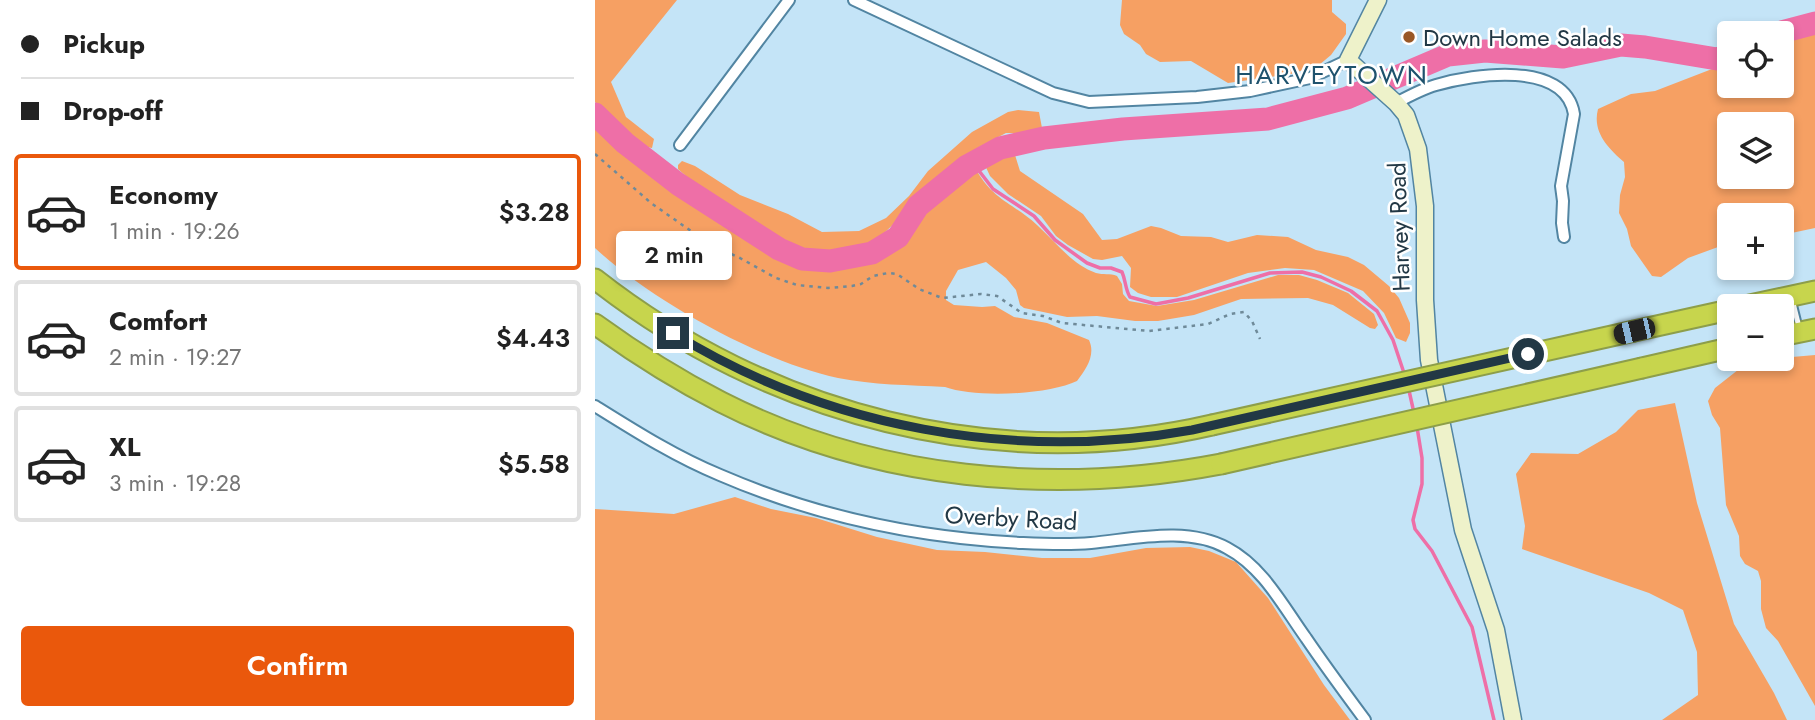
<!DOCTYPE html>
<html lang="en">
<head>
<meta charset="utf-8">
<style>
	:root { --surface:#fff; --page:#f6f6f6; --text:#222; --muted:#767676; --line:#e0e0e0; --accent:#ea580c }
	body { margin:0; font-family:Jost,sans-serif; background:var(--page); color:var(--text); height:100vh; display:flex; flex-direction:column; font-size:26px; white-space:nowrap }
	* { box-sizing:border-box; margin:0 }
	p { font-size:23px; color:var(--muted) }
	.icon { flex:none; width:38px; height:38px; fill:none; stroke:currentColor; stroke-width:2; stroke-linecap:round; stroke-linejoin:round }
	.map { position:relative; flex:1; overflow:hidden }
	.drawer { display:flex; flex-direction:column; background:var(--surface); width:595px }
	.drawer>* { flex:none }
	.hud { display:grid; align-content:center; height:154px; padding:0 21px; background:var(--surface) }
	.controls { position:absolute; left:1122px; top:21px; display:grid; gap:14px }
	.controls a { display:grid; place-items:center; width:77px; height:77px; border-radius:7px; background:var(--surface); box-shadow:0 4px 10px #0003; font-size:35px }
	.end { position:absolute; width:32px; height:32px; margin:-16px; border:9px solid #223845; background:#fff; box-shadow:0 0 0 4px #fff }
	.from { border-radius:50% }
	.bubble { position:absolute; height:49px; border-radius:7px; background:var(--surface); box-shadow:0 4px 10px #0003; font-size:23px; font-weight:600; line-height:49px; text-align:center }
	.car { position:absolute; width:21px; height:42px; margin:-21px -10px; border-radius:9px; box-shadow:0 0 5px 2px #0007; background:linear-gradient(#222 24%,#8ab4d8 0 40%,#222 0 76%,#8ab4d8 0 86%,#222 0) }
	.hud b { display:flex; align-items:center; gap:24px; height:66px; font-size:26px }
	.hud b+b { border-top:2px solid var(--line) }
	.hud i { width:18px; height:18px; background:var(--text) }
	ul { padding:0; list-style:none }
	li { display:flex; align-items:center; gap:21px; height:116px; margin:0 14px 10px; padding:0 7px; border:4px solid var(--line); border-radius:7px }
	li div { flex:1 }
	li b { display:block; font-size:26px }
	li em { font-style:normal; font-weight:600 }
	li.selected { border-color:var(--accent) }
	li>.icon { width:63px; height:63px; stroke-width:1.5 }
	.button { display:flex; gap:14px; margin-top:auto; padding:14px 21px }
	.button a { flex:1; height:80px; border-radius:7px; background:var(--accent); color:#fff; font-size:28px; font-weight:600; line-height:80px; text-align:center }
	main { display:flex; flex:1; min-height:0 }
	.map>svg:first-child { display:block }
	.green { fill:#f6a063; fill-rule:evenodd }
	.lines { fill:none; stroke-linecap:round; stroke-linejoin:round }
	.stream { stroke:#ee6fa7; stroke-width:3.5 }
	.river { stroke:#ee6fa7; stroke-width:23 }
	.lane-casing { stroke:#5285a2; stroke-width:9 }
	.street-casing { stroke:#5285a2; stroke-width:14 }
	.secondary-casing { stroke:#5285a2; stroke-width:19 }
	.highway-casing { stroke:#8d9e4a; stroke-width:23 }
	.path { stroke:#6f8a99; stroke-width:2.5; stroke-dasharray:3.5 5; stroke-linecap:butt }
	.lane { stroke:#fff; stroke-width:5 }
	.street { stroke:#fff; stroke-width:10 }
	.secondary { stroke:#eef2ca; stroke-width:16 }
	.highway { stroke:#c7d54d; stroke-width:19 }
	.highway-bridge-casing { stroke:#8d9e4a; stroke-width:23; stroke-linecap:butt }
	.highway-bridge { stroke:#c7d54d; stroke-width:19 }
	.route { stroke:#223845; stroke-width:9 }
	.poi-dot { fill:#9a5826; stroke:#fff; stroke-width:2.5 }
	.labels { text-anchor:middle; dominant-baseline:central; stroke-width:5; stroke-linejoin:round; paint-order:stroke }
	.poi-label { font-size:24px; fill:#223845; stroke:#fff; text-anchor:start }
	.street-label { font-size:24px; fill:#223845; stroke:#fff }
	.neighbourhood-label { font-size:26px; letter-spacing:2px; fill:#1e526d; stroke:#fff }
</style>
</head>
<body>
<main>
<section class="drawer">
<div class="hud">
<b><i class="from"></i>Pickup</b>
<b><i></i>Drop-off</b>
</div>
<ul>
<li class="selected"><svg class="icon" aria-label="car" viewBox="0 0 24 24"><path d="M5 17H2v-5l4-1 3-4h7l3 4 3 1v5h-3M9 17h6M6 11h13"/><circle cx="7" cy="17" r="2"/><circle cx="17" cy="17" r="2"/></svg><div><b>Economy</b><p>1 min · 19:26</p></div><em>$3.28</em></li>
<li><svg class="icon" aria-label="car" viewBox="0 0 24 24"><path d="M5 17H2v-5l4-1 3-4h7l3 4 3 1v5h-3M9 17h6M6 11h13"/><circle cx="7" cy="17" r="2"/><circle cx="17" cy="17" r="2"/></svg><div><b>Comfort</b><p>2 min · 19:27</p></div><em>$4.43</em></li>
<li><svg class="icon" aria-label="car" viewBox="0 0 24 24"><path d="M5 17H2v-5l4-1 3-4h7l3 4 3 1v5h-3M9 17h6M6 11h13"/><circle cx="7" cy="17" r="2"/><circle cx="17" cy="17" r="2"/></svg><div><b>XL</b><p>3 min · 19:28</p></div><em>$5.58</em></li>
</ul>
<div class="button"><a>Confirm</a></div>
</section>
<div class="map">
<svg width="1220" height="720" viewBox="0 0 1220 720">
	<rect width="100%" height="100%" fill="#c4e4f7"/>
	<g class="green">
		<path d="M0,0h82l-66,82 15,35 28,22 -2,9c-11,-1 -48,-36 -57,-46z"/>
		<polygon points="527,0 737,0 737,12 751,24 751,34 736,55 724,65 696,74 633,83 596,61 565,62 551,54 545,45 529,34 525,25"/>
		<path d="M1220,28v200l-33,7 -1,-20h-52v28l-41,15 -27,19 -9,-1 -21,-30 -4,-17 -8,-16 1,-18 5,-18 -1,-15c-16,-14 -32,-30 -26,-53l33,-15 24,-3 57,-22 17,-2v19h52l1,-46zM1134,124h52v53h-52z"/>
		<polygon points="423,110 444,112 447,128 434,133 411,133 384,147 321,195 311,212 282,240 270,246 251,248 227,254 202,252 194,248 110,193 83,169 83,165 87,161 100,166 145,195 193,214 227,232 264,231 291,218 314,196 333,171 377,132 413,112"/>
		<path d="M0,120l20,20 61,49 48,27 50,37 42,14h15l54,-15 12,-8 17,-18 30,-41 20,-11 13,-3c16,29 39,34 60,54 18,16 34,39 59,48 7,2 14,0 21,3l5,8 1,10 6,7 28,5 37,-6 84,-25h21l18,5 31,13 26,21 4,11 -3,4 -5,-1 -37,-23 -25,-7 -67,1 -47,16 -36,6h-23l-38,-5 -30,1 -43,-9 -4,-3 -4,-15 -10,-12 -20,-16 -28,8 -12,21v9l8,5 28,2 13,-1 19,11 33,6 42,17c7,15 -3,29 -12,41 -29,14 -102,17 -132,6 -36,-2 -72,-2 -107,-9 -76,-16 -186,-77 -243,-130z"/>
		<polygon points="406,153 420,155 425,171 488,214 507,240 522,239 556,226 566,228 586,236 616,237 633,242 662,235 693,237 721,250 753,257 769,265 794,286 804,298 815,323 815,333 811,342 801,338 789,313 768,291 719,270 690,268 653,273 582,297 556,297 543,293 535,287 536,268 527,256 507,260 498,259 473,245 461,236 446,216 413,194 395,176 389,163"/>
		<polygon points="1220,355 1220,706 1183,641 1171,628 1166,609 1166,581 1163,571 1150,564 1145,556 1144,536 1131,505 1125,428 1117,415 1113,401 1120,388 1148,366 1174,359"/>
		<polygon points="1080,403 1102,503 1139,624 1179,693 1192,720 1067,720 1103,695 1102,652 1088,610 1054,593 927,549 930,526 921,474 936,453 983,454 1021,432 1043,410"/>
		<polygon points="140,497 176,509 221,518 282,537 342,550 390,552 447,558 495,558 551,548 595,547 614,551 641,562 673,598 729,685 755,720 0,720 0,509 79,514"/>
	</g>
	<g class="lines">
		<g class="stream">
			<path d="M378,163l20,26 41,27 21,24 32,23 13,5h11l11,4c4,9 3,17 8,25l26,7 32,-6 82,-25 32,-1 19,5 30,14 26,20 16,29 12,36"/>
			<polyline points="813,386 819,413"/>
			<polyline points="822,427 827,458 827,484 818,520 820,529 837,551 877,627 899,720"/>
		</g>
		<g class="river">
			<polyline points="1183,33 1220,23"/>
			<polyline points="0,114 30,143 83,184 184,249 207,259 235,261 277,253 303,237 323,206 372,166 405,148 449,138 528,129 673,119 752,98 853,55 890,51 968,57 1026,45 1050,47 1122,59 1134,56"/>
		</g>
		<g class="lane-casing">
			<polyline id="lane" points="1197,299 1204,327"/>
		</g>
		<g class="street-casing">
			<g id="street">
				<polyline points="259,0 458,93 494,102 602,97 655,91 715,78 753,60"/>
				<path d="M801,103c13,-7 26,-14 40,-18 38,-11 129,-25 138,29l-13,72 2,15 -1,22 2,14"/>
				<polyline points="85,145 194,0"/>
				<path d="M0,406c40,25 81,51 125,69 95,41 199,63 303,68 22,1 45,2 68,0 43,-4 96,-17 136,5 36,19 56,58 79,90 19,28 39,55 59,82"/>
			</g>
		</g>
		<g class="secondary-casing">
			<polyline id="secondary" points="783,0 753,60 801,103 811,115 823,149 830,206 830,300 834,360 868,530 901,630 918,720"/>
		</g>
		<g class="highway-casing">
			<g id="highway">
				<path d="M0,279c173,136 401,196 617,146"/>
				<polyline points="1150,306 1220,291"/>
				<path d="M0,324c40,29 81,55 126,78 153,78 332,94 500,62"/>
				<polyline points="1039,331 1134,310"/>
				<polyline points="1186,336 1220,329"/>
				<polyline points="1047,368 1134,348"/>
			</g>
		</g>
		<polyline class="path" points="0,154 56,203 96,231 119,246 145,258 181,278 202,285 233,288 257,286 266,284 278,276 293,273 302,274 324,289 347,298 386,294 402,296 427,313 448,316 467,323 554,331 613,324 635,314 649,312 657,321 665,339"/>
		<use href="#lane" class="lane"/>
		<use href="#street" class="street"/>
		<use href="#secondary" class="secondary"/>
		<use href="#highway" class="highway"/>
		<g class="highway-bridge-casing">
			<g id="highway-bridge">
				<polyline points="617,425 1039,331"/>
				<polyline points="626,464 1047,368"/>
			</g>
		</g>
		<use href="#highway-bridge" class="highway-bridge"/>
	</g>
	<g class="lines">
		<path class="route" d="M78,333c154,95 341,129 519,97l336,-76"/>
	</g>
	<circle class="poi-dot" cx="814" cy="37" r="7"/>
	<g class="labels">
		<g class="poi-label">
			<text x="828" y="37">Down Home Salads</text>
		</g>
		<g class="street-label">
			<text transform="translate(804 227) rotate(-92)">Harvey Road</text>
			<text transform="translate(416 518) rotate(3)">Overby Road</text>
		</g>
		<g class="neighbourhood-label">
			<text x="737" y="75">HARVEYTOWN</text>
		</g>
	</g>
</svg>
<div class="controls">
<a><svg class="icon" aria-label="locate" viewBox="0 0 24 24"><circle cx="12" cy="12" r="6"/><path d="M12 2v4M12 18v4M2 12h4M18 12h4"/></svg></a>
<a><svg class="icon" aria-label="layers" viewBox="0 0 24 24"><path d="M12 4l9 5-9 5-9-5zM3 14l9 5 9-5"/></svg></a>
<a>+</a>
<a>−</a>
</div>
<i class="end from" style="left:933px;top:354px"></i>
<i class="end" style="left:78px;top:333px"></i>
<div class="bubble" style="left:21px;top:231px;width:116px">2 min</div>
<i class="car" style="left:1039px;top:331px;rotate:257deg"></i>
</div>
</main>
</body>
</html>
